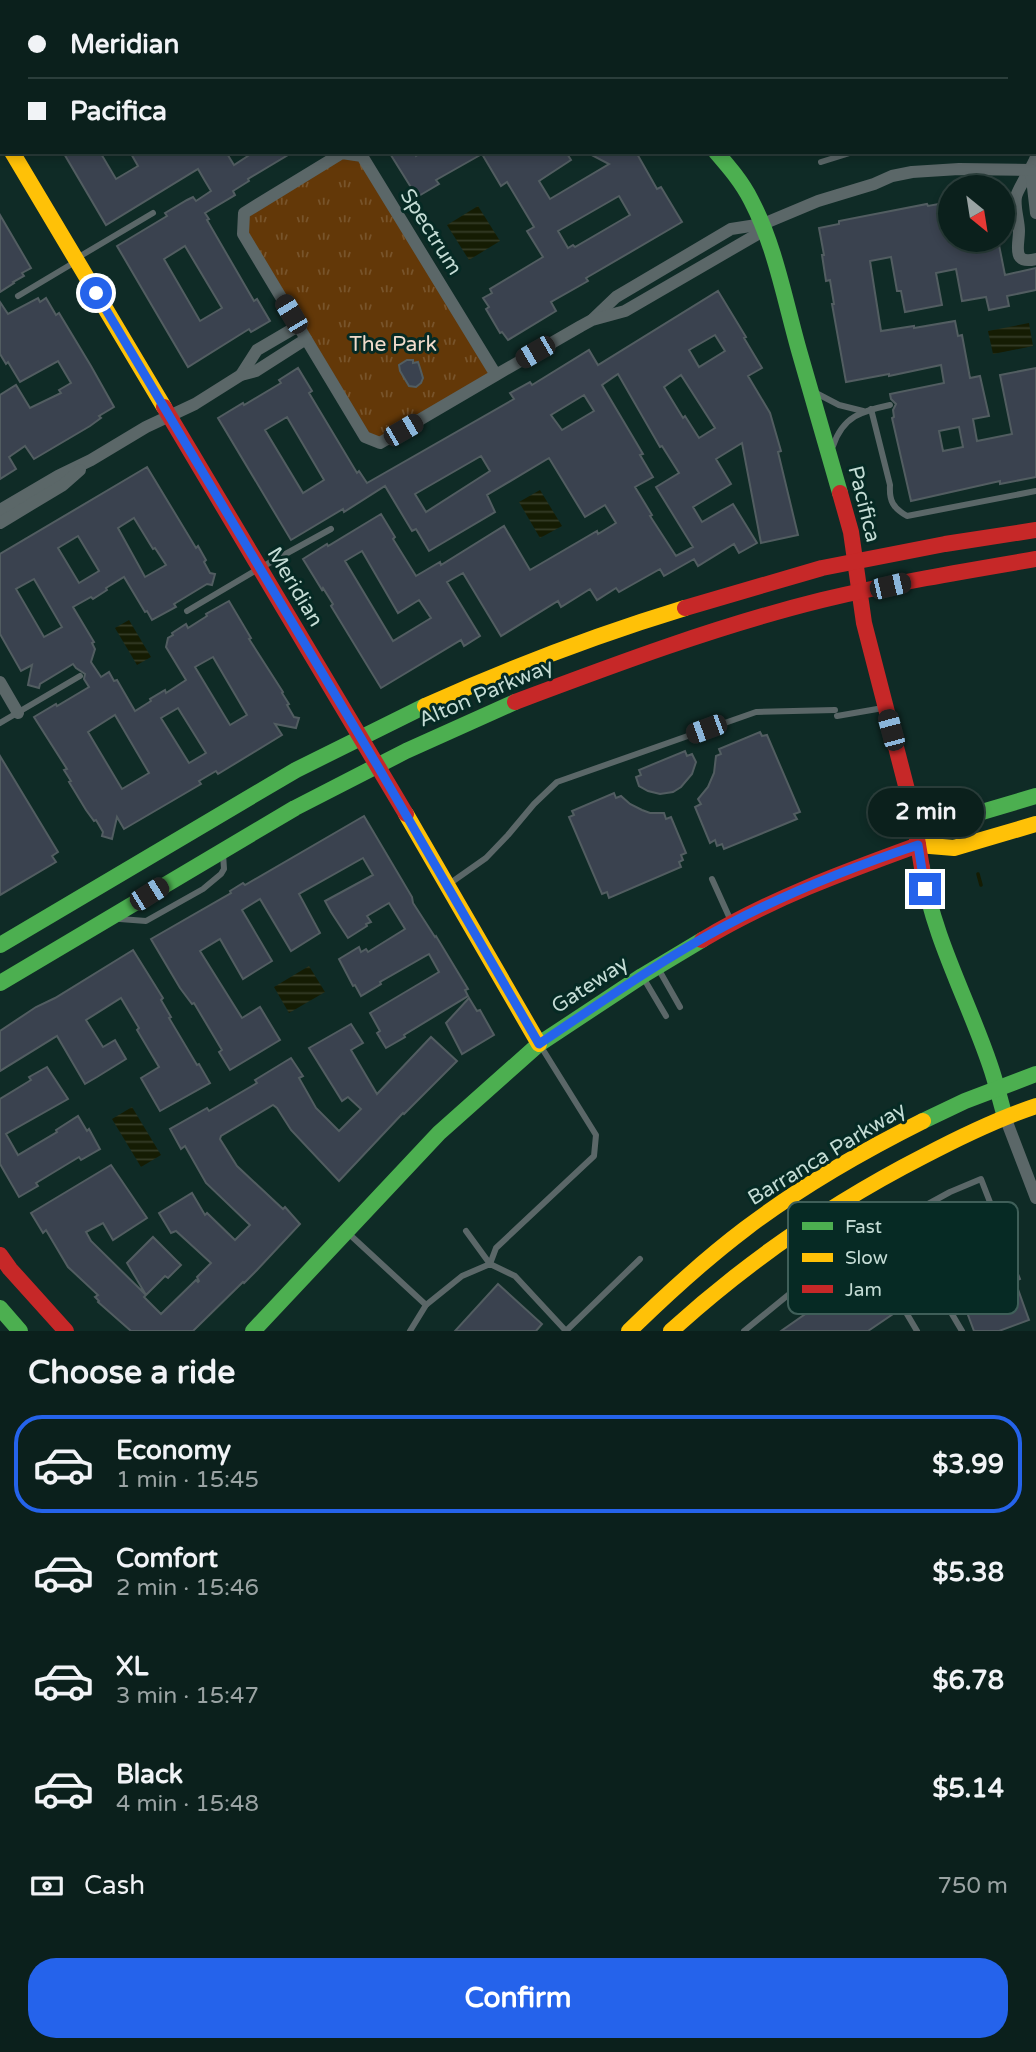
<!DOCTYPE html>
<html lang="en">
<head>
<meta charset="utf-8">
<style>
	:root { --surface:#0b201c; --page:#192d29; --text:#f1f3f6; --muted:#9aa3a3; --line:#2b3e3b; --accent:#2563eb }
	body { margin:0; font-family:"Varela Round",sans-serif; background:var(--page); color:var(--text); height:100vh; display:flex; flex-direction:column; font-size:26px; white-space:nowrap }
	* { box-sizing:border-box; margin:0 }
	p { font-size:23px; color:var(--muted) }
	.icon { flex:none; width:38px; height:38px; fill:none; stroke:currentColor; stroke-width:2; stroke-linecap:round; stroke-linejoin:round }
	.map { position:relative; height:1331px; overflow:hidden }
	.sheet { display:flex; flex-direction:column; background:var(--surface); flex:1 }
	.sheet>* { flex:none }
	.banner { position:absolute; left:0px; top:0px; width:1036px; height:154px; box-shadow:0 4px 10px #0003,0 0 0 2px var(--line); display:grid; align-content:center; height:154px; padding:0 28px; background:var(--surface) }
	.needle { width:46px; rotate:150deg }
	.fabs { position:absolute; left:938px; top:175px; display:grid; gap:14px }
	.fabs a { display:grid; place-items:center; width:77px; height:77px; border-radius:50%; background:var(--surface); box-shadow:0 4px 10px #0003,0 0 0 2px var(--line); font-size:35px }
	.end { position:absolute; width:32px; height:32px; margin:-16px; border:9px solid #2563eb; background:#fff; box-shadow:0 0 0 4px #fff }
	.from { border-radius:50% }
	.bubble { position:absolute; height:49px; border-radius:24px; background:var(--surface); box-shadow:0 4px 10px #0003,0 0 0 2px var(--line); font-size:23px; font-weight:700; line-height:49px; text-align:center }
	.car { position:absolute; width:21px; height:42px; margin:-21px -10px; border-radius:9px; box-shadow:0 0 5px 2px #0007; background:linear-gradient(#222 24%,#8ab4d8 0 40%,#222 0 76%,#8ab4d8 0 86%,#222 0) }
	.banner b { display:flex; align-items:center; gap:24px; height:66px; font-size:26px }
	.banner b+b { border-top:2px solid var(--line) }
	.banner i { width:18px; height:18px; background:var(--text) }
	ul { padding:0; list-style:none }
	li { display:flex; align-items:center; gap:21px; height:98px; margin:0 14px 10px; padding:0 14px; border:4px solid transparent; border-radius:28px }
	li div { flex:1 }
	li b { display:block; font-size:26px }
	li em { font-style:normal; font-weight:700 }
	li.on { border-color:var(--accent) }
	li>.icon { width:63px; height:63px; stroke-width:1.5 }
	h2 { padding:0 28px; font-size:32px; line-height:84px }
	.pay { display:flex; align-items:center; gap:18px; height:77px; padding:0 28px; font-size:26px }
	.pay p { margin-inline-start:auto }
	.action { display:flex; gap:14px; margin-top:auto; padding:14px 28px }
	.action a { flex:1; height:80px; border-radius:28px; background:var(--accent); color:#fff; font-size:28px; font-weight:700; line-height:80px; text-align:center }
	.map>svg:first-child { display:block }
	.grass { fill:url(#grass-tufts) }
	.forest { fill:url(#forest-firs) }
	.water { fill:url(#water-rules) }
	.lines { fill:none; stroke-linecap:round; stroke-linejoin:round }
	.stream { stroke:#151c03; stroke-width:3.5 }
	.building { fill:#3a424f; stroke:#525d61; stroke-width:2; fill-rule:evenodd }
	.lane { stroke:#5b6768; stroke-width:6 }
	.street { stroke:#5b6768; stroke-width:12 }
	.fast { stroke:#4caf50; stroke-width:16 }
	.slow { stroke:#ffc107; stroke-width:16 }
	.jam { stroke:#c62828; stroke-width:16 }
	.route { stroke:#2563eb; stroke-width:9 }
	.labels { text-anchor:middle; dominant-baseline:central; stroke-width:6; stroke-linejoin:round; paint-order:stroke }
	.street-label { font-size:21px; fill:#c4dcd5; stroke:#062a24 }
	.park-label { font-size:21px; fill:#f1dbcb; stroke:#062a24 }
	.key { fill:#062a24; stroke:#3f5f59; stroke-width:2 }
	.key-label { font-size:19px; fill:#c4dcd5 }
</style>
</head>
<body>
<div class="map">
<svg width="1036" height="1331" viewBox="0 0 1036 1331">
	<defs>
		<pattern id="grass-tufts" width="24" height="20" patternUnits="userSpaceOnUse" patternTransform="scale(1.75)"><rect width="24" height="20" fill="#633808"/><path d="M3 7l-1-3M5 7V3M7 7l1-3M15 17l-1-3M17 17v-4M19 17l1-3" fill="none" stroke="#78542b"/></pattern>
		<pattern id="forest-firs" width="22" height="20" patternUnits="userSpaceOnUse" patternTransform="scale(1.75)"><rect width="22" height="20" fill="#7f4d1c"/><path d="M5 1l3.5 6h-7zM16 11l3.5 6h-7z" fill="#90663c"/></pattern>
		<pattern id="water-rules" width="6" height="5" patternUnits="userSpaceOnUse" patternTransform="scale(1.75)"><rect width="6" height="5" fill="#151c03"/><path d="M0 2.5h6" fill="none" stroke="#353c27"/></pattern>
	</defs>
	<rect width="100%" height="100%" fill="#0f2b26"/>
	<polygon class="grass" points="342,153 362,156 496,375 380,443 365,437 243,234 244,213"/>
	<g class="forest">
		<polygon points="585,0 703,0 704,2 589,2"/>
		<polygon points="806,0 1036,0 1036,14 1034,14 1034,2 809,2"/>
	</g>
	<g class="water">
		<polygon points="478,206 500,241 469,260 447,225"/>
		<polygon points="1029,323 1033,346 993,354 988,331"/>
		<polygon points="540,490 562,526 540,538 519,502"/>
		<polygon points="129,620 151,657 137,665 115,628"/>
		<polygon points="309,966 325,992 289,1013 274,987"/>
		<polygon points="132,1107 161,1155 141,1167 112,1119"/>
	</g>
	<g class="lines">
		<polyline class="stream" points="978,874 981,885"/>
	</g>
	<g class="building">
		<path d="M63,152h37l16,27 22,-13 -8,-14h96l8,13 20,-13h39l-45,27 1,2 -16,10 2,4 -30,18 4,6 -2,1 47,81 3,-2 13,22 -19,11 -2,-3 -61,38 -71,-121 50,-30 -2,-3 22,-13 6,-3 3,4 15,-10 -6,-10 -7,-12 -92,56zM185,246l37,62 -22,13 -36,-62z"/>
		<path d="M389,152h25l2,4 6,-4h144l5,8 -32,21 11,18 59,-35 -23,-12h50l21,37 4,-2 21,35 -96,56 2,3 -37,21 5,9 -48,29 -6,-8 -2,1 -14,-24 3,-2 -6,-9 9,-5 -2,-4 53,-32 -16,-26 7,-4 -27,-45 -6,4 -19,-32 -46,26 3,4 -22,13zM619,196l11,19 -55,32 -2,-2 -5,3 -10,-17z"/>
		<path d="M950,202v38h48l7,35 31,-7v22l-29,6 2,10 -20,4 -3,-13 -24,4 -6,-32 -20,4 6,32 -37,7 -4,-21h-4l-6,-34 -21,4 11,70 33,-5v2l41,-7 3,15 4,-1 8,43 10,-2 9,40 -16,3 4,22 35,-7 -12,-59 36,-7v109l-36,7v-3l-89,20 -19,-83 2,-1 -1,-7 3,-6 -5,-5 -1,-5 54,-11 -3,-18 -52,11v-2l-43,8 -14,-78h2l-4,-24 -4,1 -4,-26h2l-5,-27 20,-4v-3l88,-17 1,2zM959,427l4,20 -20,4 -4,-20z"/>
		<polygon points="0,215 31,268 22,273 24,276 13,282 14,283 0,292"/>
		<path d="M718,291l28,46 -2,1 18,30 -14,8 22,37 11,38 -3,1 20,83 -37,8 -19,-100 -26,16 15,25 -38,23 9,15 31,-18 24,39 -18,10 -5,-9 -36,22 -4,-7 -30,17 -4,-7 -41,23 -3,-4 -19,12 -7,-11 -29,18 -3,-6 -57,35 -38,-63 -16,9 33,54 -16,10 -3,-6 -80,48 -50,-82 2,-2 -10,-16 -1,2 -19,-31 24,-15 1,2 53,-32 14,23 -2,2 23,37 24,-14 1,3 63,-39 26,44 67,-39 1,3 18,-11 -11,-18 -20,12 -36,-59 -62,37 8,17 -66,39 -13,-22 -4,2 -27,-45 -41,26 -1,-3 -52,31 -73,-122 25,-15 1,2 37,-22 -2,-3 19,-12 14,23 -3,2 48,80 2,-2 8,12 147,-84 -4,-6 20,-11 2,3 57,-35 9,15zM715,335l10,16 -26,16 -10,-17zM618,374l42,73 2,-1 17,27 -23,14 37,60 -17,9 -26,-40 2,-1 -17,-28 18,-10 -13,-22 3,-1 -41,-69zM681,375l34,53 -16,10 -14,-22 -2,2 -19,-31zM584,395l10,16 -32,19 -11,-15zM287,417l37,63 -21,13 -38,-63zM481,456l9,15 -64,41 -11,-18zM362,551l36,62 21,-13 12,18 -38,23 -48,-80z"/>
		<polygon points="38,298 40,302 46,298 56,315 59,313 91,366 114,407 99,416 101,418 90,426 34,459 25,446 9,457 16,469 0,479 0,395 16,385 30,408 61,393 59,390 71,383 58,361 20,382 8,362 6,364 0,354 0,302 8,314"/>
		<polygon points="407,360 413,360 413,363 418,362 420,368 423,378 421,383 416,387 409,386 400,371 399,365"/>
		<path d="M147,467l49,81 2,-2 8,14 -2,2 6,11 5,1 -3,11 -5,-1 -33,20 2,3 -24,13 -5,-9 -2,1 -21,-35 -18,11 1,2 -14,9 -2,-2 -18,10 21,35 -2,1 3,6 -4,13 10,15 8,-5 5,9 3,-1 18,31 16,-10 -1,-2 15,-9 1,3 20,-13 -20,-33 2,-9 5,-3 -1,-2 14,-9 2,4 19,-12 -1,-2 23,-13 22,37 -2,1 34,53 -1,1 7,11 -2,1 7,12 5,1 -3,10 -21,-4 7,11 -64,39 -2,-3 -17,10 2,3 -77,45 -7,-12 -5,22 -10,-3 1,-4 -7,-12 -2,1 -8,-11 -17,-28 2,-1 -7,-11 3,-1 -33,-52 22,-13 1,2 32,-19 -5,-8 1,-5 -9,-6 -3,-4 -33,20 -1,4 -11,-3 4,-20 -11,6 -21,-37v-80zM134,518l19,31 2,-1 11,17 -21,12 -27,-49zM78,536l21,35 -20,12 -21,-35zM34,579l28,48 -18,10 -28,-48zM213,657l34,58 -17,10 -35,-58zM178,708l28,45 -17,10 -28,-45zM115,715l34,58 -27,16 -34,-57z"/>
		<polygon points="760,732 762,736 767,735 800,812 794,814 797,819 724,849 722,844 717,846 715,840 710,843 695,807 701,804 698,799 708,787 714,773 716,756 721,754 719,749"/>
		<polygon points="685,751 687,756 692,754 696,762 692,774 681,787 673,792 660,794 648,791 639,786 636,777 641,775 639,770"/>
		<polygon points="0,756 58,852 52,856 56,862 0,895"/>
		<polygon points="614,793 616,798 621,796 630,804 642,810 650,813 664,813 666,819 671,817 686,853 681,855 683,860 679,862 681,867 609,898 607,892 602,894 569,817 574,815 572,811"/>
		<polygon points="364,816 412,897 413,903 435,937 436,936 468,989 465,990 468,996 404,1035 405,1037 386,1048 377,1033 380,1031 370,1013 439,972 429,954 380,982 381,984 361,996 355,985 353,986 339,959 359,947 361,952 366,949 368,952 405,929 389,903 367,916 371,922 366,924 367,926 348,938 331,912 325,901 373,875 363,858 299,894 320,933 291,951 260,899 242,910 272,961 243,979 220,939 200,951 242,1018 260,1007 280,1040 230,1070 219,1052 222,1050 194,1003 192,1004 180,988 151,939 231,893 230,891 243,883 245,885"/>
		<polygon points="133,950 163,998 161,1000 171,1017 169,1018 197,1065 199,1064 210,1083 160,1111 141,1078 159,1067 137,1030 139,1028 121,998 86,1020 103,1047 115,1040 126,1059 97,1077 85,1084 57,1036 0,1071 0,1031 36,1007 55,998"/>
		<polygon points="469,998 477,1011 480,1010 494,1035 462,1054 446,1023"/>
		<polygon points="351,1024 363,1043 351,1050 377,1094 431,1037 457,1061 404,1114 403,1113 339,1181 291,1130 277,1108 273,1105 221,1136 220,1139 237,1166 283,1209 285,1207 300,1224 257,1270 244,1283 243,1282 193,1331 131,1331 98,1302 99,1301 95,1297 98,1295 68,1267 46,1230 43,1233 31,1213 111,1165 147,1218 113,1240 103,1223 86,1232 91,1241 146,1295 127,1263 153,1237 181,1265 168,1278 165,1276 144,1297 161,1314 196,1280 198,1282 199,1281 197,1277 211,1263 176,1231 171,1233 159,1213 192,1193 205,1215 207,1213 235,1240 250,1225 206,1183 185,1146 181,1149 170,1129 207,1108 209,1111 257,1083 255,1080 291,1058 303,1076 299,1078 316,1108 339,1131 361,1109 348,1097 342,1101 309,1048"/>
		<polygon points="47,1067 68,1099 6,1134 18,1155 57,1132 56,1130 78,1116 87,1131 89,1129 100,1149 81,1160 79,1157 36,1183 38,1186 19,1197 0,1164 0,1099 31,1080 29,1077"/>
		<polygon points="1005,1255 1007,1261 1012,1259 1020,1279 1015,1281 1029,1320 999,1331 974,1331 953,1275"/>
		<polygon points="867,1271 896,1312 868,1331 781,1331"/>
		<polygon points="498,1284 542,1324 536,1331 455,1331"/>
	</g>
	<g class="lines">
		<g class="lane">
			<polyline points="1034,28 1036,27"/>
			<polyline points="821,162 853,152"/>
			<polyline points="77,258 153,213"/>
			<polyline points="18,296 75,262"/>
			<polyline points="816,393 839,405 863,411"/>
			<path d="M871,409l19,76c-1,16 3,23 17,31l129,-25"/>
			<path d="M833,446c10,-30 29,-35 57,-41"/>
			<polyline points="187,611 260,568 331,529"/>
			<polyline points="837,716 883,708"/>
			<polyline points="0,723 80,676"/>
			<polyline points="712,879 731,921"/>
			<polyline points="449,884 486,858 508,835 534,804 557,782 756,712 835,710"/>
			<polyline points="120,919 146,921 203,889 221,874 224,869 223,854"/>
			<polyline points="659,970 680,1007"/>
			<polyline points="644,979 666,1016"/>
			<polyline points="466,1231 490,1264"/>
			<polyline points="348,1233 426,1305"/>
			<polyline points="490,1264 496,1248 594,1156 596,1135 540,1045"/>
			<polyline points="930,1278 1005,1241 981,1179 950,1192 897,1221 962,1331"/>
			<polyline points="410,1331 426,1305 462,1276 490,1264 515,1276 566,1331"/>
			<polyline points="566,1331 640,1259"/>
			<polyline points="744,1331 793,1291 863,1245 868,1248 917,1331"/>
		</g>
		<g class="street">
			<path d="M1036,157c-4,11 -19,33 -20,40 -2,10 3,23 3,34 0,14 -8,34 17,28"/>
			<polyline points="1031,170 1036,213"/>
			<polyline points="593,319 616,297 731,229 763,224 818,201 874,184 892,176 912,172 959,169 1031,170"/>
			<polyline points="241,375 257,350 298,326"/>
			<polyline points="496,375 362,156 342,153 244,213 243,234 365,437 380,443 496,375 581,326 592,320 625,311 756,235 763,224"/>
			<polyline points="0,510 58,476 91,460 146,427 195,404 241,375 256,371 306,339"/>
			<polyline points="0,523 63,485 80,470"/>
			<polyline points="0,682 18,713"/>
			<polyline points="1005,1117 1036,1198"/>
		</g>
		<g class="fast">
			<polyline points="456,0 459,2"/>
			<path d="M716,152c13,15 26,30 35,48 25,48 34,102 49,154 13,46 27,93 40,139"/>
			<polyline points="918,845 948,822 1036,796"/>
			<path d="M922,868c11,69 46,132 68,197 6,17 10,35 15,52"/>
			<polyline points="0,945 296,770 425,706"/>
			<polyline points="0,983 295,808 406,751 515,702"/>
			<polyline points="923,1121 965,1101 1036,1074"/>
			<polyline points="0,1308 20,1331"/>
			<polyline points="253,1331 439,1133 539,1044 642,976 702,940"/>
		</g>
		<g class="slow">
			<polyline points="10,2 13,0"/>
			<polyline points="0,132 2,135"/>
			<polyline points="12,152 164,407"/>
			<path d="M425,706c85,-38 171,-71 260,-98"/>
			<polyline points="406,814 539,1044"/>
			<polyline points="918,845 954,848 1036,824"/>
			<path d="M629,1331c37,-36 75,-71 116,-102 55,-42 116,-77 178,-108"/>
			<path d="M671,1331c77,-70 161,-128 253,-175 36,-19 73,-37 112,-50"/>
		</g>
		<g class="jam">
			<polyline points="164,407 406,814"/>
			<polyline points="840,493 851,532 864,623 912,809 922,868"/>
			<polyline points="685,608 822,568 945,544 1036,530"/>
			<path d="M515,702c101,-38 202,-76 307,-102 71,-17 143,-29 214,-41"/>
			<path d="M702,940c68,-41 142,-68 216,-95"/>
			<polyline points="0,1255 10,1269 66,1331"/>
		</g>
	</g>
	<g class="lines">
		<path class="route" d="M96,293l281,472 162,279c61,-41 122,-84 186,-118 62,-33 127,-59 193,-81l7,44"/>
	</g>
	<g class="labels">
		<g class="street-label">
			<text transform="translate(431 232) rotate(58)">Spectrum</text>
			<text transform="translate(864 504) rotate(76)">Pacifica</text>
			<text transform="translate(295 587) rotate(59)">Meridian</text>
			<text transform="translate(486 693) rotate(-23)">Alton Parkway</text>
			<text transform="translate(590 985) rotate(-33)">Gateway</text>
			<text transform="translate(827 1154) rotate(-31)">Barranca Parkway</text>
		</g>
		<g class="park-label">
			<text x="393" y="344">The Park</text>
		</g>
	</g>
	<rect x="788" y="1202" width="230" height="112" rx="10" class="key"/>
	<rect x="802" y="1222" width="31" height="8" fill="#4caf50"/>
	<rect x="802" y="1253" width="31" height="9" fill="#ffc107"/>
	<rect x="802" y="1285" width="31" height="8" fill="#c62828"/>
	<g class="key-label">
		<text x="845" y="1233">Fast</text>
		<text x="845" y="1264">Slow</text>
		<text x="845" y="1296">Jam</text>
	</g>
</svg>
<div class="fabs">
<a><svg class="needle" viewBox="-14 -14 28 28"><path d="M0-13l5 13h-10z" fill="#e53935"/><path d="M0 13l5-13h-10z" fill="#9aa3a3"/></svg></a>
</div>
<i class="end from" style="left:96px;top:293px"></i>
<i class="end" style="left:925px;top:889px"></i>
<div class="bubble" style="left:868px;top:788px;width:116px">2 min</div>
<i class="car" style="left:291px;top:314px;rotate:329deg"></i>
<i class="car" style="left:535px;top:352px;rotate:240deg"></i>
<i class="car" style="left:403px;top:430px;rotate:60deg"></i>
<i class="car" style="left:890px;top:586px;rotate:77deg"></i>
<i class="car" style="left:706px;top:729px;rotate:250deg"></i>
<i class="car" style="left:891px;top:730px;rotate:345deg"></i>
<i class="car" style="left:149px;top:894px;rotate:58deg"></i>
<div class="banner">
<b><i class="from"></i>Meridian</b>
<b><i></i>Pacifica</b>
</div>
</div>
<section class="sheet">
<h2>Choose a ride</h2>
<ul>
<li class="on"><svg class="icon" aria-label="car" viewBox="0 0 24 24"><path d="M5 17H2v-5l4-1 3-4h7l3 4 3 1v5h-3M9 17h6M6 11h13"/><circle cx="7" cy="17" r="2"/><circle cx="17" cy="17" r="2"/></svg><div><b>Economy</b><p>1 min · 15:45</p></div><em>$3.99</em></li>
<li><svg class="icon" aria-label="car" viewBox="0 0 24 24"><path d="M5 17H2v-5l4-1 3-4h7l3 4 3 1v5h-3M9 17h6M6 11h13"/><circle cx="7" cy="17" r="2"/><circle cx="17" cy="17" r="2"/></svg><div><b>Comfort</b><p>2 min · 15:46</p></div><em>$5.38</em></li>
<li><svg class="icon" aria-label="car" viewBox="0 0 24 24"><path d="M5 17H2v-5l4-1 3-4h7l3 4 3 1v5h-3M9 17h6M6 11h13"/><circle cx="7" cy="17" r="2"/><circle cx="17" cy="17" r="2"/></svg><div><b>XL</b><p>3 min · 15:47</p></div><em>$6.78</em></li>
<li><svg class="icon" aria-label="car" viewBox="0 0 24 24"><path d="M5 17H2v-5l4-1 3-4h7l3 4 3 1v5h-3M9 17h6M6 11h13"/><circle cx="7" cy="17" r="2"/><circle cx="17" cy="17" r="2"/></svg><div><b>Black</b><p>4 min · 15:48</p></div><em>$5.14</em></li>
</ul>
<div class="pay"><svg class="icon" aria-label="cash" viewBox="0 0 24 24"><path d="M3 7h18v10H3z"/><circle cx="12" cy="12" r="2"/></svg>Cash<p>750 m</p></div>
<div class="action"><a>Confirm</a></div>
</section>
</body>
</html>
